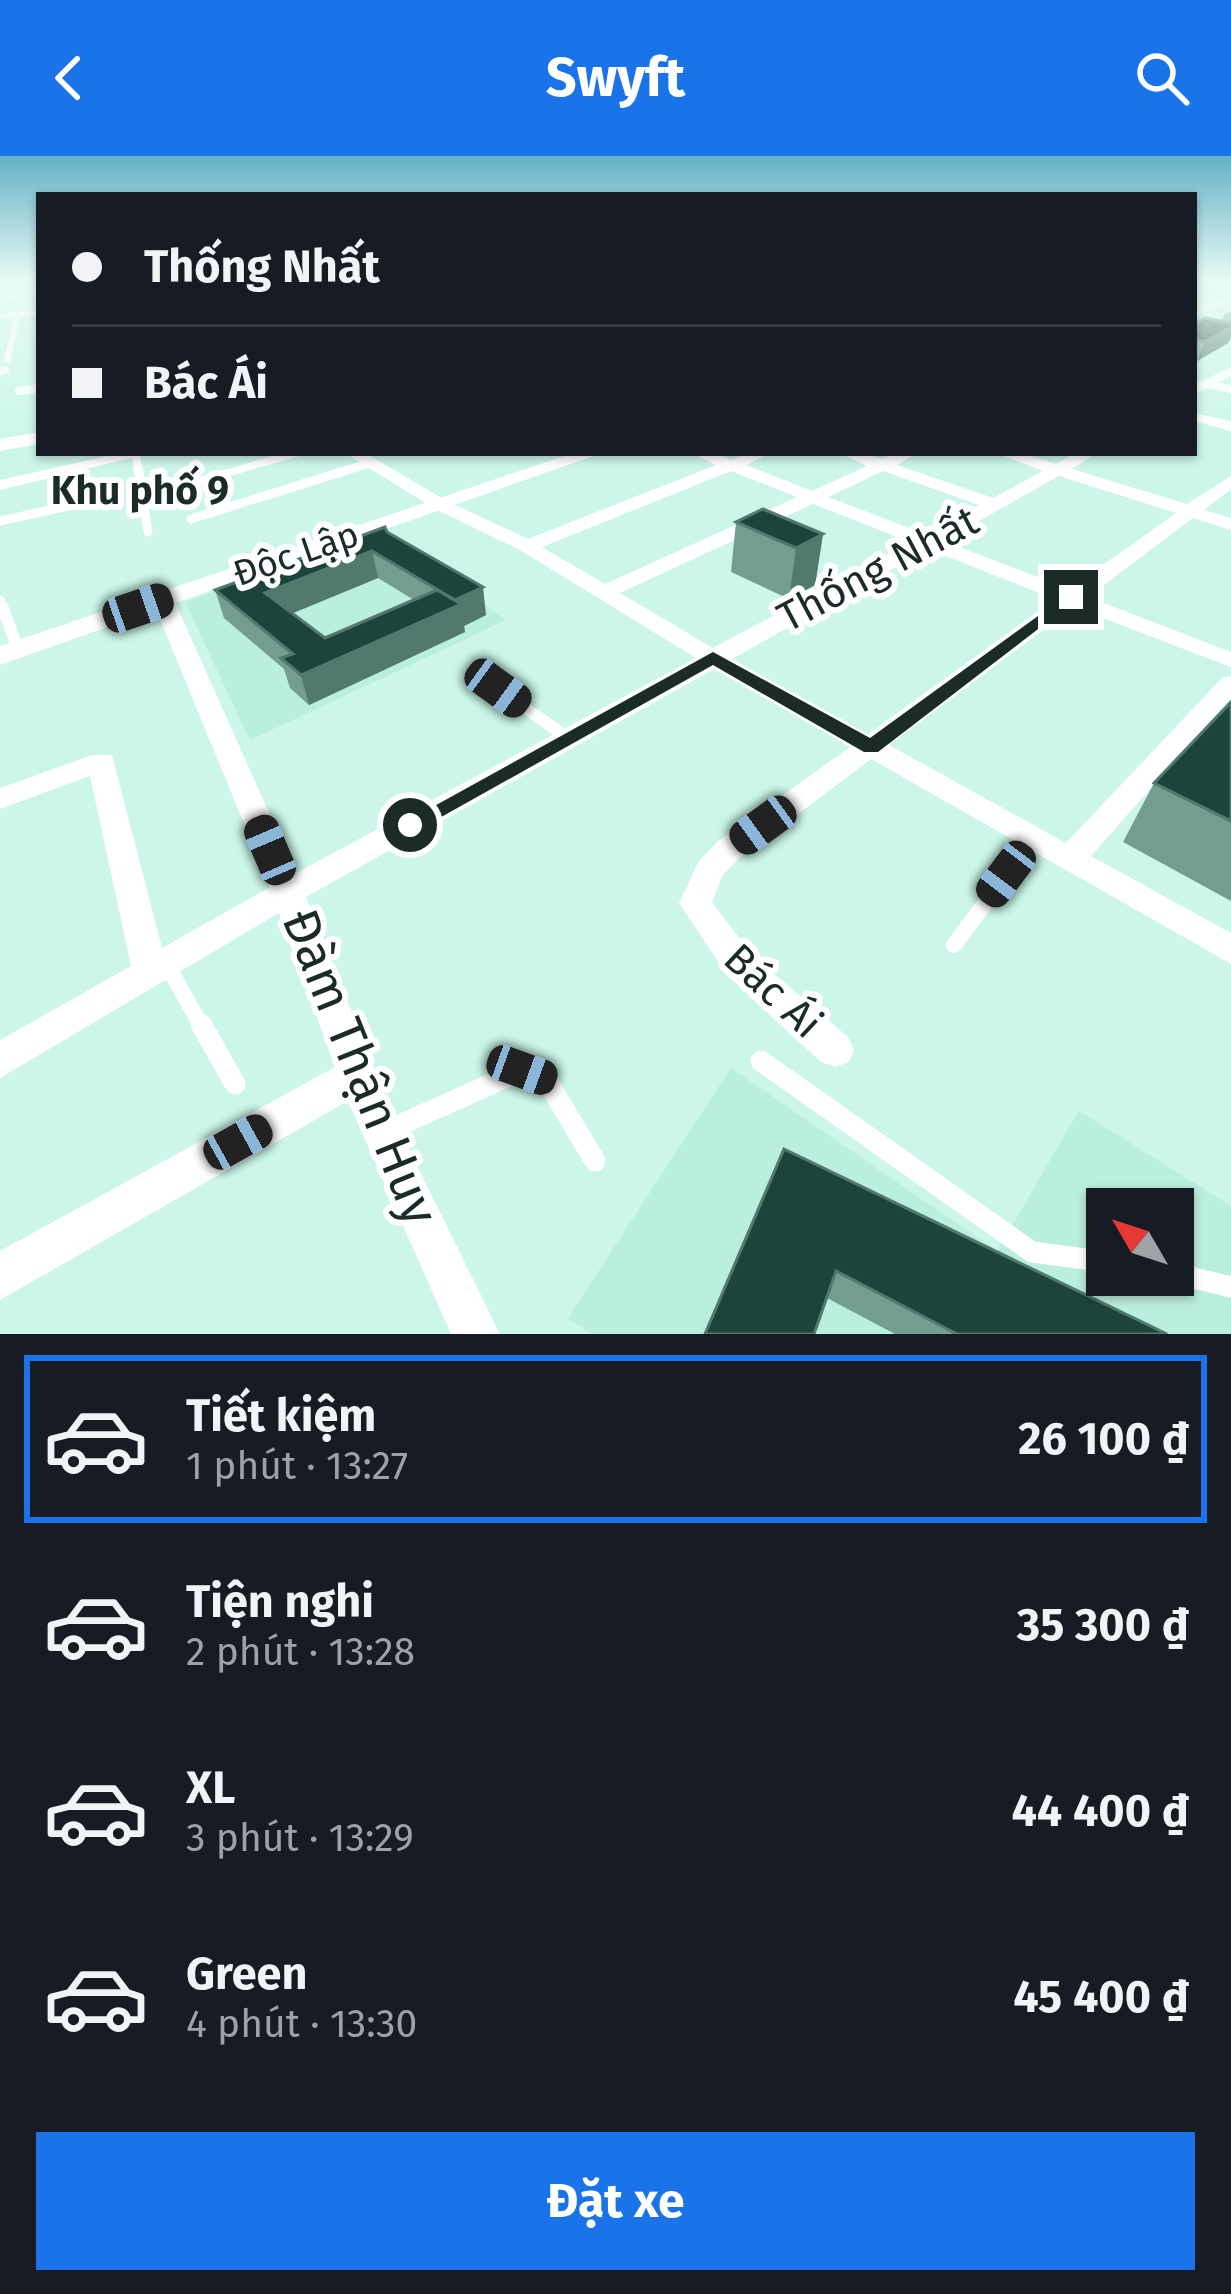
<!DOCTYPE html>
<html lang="vi">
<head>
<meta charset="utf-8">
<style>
	:root { --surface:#171b24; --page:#242831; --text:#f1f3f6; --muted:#9ea1a6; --line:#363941; --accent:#1a73e8 }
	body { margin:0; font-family:"Fira Sans",sans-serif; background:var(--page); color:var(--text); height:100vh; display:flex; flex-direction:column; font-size:45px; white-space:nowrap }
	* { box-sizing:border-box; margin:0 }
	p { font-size:39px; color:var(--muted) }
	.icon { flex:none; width:66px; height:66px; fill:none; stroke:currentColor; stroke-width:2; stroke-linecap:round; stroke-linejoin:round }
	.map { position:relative; height:1178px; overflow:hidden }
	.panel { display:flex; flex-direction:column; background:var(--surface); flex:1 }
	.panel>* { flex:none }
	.top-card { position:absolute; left:36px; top:36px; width:1161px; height:264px; border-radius:0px; box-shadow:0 3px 9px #0004; display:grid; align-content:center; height:264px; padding:0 36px; background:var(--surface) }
	.needle { width:78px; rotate:309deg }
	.buttons { position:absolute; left:1086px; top:1032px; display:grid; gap:24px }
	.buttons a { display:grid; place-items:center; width:108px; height:108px; border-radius:0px; background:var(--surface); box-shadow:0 3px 9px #0004; font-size:60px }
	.end { position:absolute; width:54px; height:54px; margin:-27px; border:15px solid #1b2c27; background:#fff; box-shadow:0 0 0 6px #fff }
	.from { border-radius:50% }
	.car { position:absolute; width:36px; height:72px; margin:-36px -18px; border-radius:15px; box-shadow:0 0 9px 3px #0007; background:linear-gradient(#222 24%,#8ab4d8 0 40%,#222 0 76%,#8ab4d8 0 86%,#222 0) }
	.top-card b { display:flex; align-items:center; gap:42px; height:114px; font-size:45px }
	.top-card b+b { border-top:3px solid var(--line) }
	.top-card i { width:30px; height:30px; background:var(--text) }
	ul { padding:21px 0 0; list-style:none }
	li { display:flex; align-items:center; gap:36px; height:168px; margin:0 24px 18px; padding:0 12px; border:6px solid transparent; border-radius:0px }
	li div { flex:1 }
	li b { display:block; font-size:45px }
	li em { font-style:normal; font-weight:700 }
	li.on { border-color:var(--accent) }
	li>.icon { width:108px; height:108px; stroke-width:1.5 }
	.cta { display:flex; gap:24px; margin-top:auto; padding:24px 36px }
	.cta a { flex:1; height:138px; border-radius:0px; background:var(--accent); color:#fff; font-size:48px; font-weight:700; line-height:138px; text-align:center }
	header { display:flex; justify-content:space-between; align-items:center; height:156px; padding:0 36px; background:var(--accent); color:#fff; font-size:54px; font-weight:700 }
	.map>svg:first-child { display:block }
	.built { fill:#baeedd; fill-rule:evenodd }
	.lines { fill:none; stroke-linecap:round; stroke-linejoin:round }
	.service-far5 { stroke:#fff; stroke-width:6 }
	.service-far4 { stroke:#fff; stroke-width:8 }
	.service-far3 { stroke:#fff; stroke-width:9 }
	.service-far2 { stroke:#fff; stroke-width:12 }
	.service-far1 { stroke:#fff; stroke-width:16 }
	.service { stroke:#fff; stroke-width:21 }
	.minor { fill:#fff; fill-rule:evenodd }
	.tertiary { fill:#fff; fill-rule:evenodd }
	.wall { fill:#749d92; fill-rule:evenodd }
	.shaded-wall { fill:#51796e }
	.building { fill:#1d443a; stroke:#51796e; stroke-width:3 }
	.route { fill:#1b2c27 }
	.labels { text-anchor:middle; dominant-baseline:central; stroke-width:12; stroke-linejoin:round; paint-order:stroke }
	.far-street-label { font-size:36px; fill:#1b2c27; stroke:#fff }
	.far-neighbourhood-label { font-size:39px; font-weight:bold; fill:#1b2c27; stroke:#fff }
	.street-label { font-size:42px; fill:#1b2c27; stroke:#fff }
	.near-street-label { font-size:51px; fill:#1b2c27; stroke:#fff }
</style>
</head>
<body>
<header><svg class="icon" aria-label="back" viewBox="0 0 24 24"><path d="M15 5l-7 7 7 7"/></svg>Swyft<svg class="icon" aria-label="search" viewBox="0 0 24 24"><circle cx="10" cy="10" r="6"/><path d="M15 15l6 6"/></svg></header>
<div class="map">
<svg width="1231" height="1178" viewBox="0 0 1231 1178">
	<rect width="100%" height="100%" fill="#cbf6e9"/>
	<g class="built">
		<polygon points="379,376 506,464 250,584 185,446"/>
		<path d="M731,912l266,183 82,-140 152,95v128h-639l-24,-16zM1107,1053h66v66h-66z"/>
	</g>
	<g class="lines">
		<g class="service-far5">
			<polyline points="16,125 21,125"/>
			<polyline points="5,140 39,138"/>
			<polyline points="0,160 39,157"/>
			<polyline points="7,204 18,159"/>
		</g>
		<g class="service-far4">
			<polyline points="0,215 5,214"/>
			<polyline points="1208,228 1231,233"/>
			<polyline points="19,235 39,232"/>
			<polyline points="136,299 138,314"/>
			<polyline points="347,314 371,307"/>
		</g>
		<g class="service-far3">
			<polyline points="138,311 148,376"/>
			<polyline points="191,363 357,311"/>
			<polyline points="0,365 73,349"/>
			<polyline points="0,444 3,453"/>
		</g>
		<g class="service-far2">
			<polyline points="2,450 18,493"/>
			<polyline points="498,533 568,582"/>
		</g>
		<g class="service-far1">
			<polyline points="954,789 1033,683"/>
			<polyline points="166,807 202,871"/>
		</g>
		<g class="service">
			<polyline points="201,868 235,928"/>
			<polyline points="761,905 1032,1096 1107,1106"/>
			<polyline points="384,976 522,914 546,923 595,1005"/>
			<polyline points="1173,1117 1231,1131"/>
		</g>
		<g class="minor">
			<polygon points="1194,125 1231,128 1231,134 1196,128"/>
			<polygon points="1231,139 1231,146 1194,159 1194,152"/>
			<polygon points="1231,211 1231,220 1194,239 1194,229"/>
			<polygon points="1194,257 1231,265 1231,275 1194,265"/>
			<polygon points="121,297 151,297 0,334 0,324"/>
			<polygon points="283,297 310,297 143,345 134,340"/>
			<path d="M345,297h20l82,48 81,38 188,-74 -25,-12h23l17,7 16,-7h23l-24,12 66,26 55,-25 -28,-13h24l18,6 15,-6h21l-20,12 96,33 50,-27 -47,-18h25l35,11 20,-11h20l-24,16 115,35 44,-28v13l-27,21 27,8v12l-38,-12 -105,79 143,55v15l-157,-60 -185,138 177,98 156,-165 9,-2v22l-140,158 140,77v31l-360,-205 -133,100 -15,16 -11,27 40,53 97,83 5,12 -5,12 -14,5 -14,-5 -94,-87 -48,-72 20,-42 17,-18 134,-96 -136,-78 -408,228 90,226 104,211h-49l-103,-233 -348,199v-49l335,-184 -56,-154 -279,165v-38l131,-74 -41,-190 -90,33v-21l92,-33h20l50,193 108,-61 -118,-287 3,-5 8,-1 11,6 122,273 400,-215 -176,-108 -85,-41zM731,315l66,26 -192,87 -63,-37zM883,315l96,34 -54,29 -97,-37zM1059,320l117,37 -107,76 -126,-48zM813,348l97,38 -197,106 -93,-55zM928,393l127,50 -187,135 -136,-75z"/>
		</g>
		<g class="tertiary">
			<polygon points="39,276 39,288 0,295 0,283"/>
			<polygon points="573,297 602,297 0,509 0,490"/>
		</g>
	</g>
	<g class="wall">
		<polygon points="1231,155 1231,181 1228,187 1197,205 1194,205 1194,168 1221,165 1224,159"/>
		<polygon points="736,366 823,378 815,429 789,443 731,416"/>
		<path d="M387,376l99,83 -22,11 1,6 -156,73 -19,-17 -6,-19 -60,-51 -9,-28zM378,422l36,22 -89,38 -33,-25z"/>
		<polygon points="1231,546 1231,745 1123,686 1154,627"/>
		<polygon points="784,993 1167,1178 895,1178 827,1142"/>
	</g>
	<g class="shaded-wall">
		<polygon points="1231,171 1231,181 1228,187 1197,205 1205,186"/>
		<polygon points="823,378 815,429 789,443 796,392"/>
		<polygon points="372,395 378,422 274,465 265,437"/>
		<polygon points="483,431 486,459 464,470 465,476 309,549 301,519"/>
	</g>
	<g class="building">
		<polygon points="1205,162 1231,167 1231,171 1205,186 1194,183 1194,168"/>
		<polygon points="763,353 823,378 796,392 736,366"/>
		<polygon points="385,371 387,376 483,431 455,444 372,395 265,437 325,482 437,434 461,448 301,519 281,502 293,498 215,434"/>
		<polygon points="1231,546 1231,665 1154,627"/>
		<polygon points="784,993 1167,1178 957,1178 836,1115 814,1178 705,1178"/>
	</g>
	<linearGradient id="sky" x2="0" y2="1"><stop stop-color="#65b1c6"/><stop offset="0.43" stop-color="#e8fbf5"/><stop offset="1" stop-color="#e8fbf5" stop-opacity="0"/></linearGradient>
	<rect width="1231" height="290" fill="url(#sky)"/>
	<polygon class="route" points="1071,436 1078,441 1076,444 878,596 864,596 713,509 418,674 410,677 400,669 713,496 870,582"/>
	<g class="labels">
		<g class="far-street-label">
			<text transform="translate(296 398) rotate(-19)">Độc Lập</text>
		</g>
		<g class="far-neighbourhood-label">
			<text x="140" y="335">Khu phố 9</text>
		</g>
		<g class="street-label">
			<text transform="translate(878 413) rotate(-28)">Thống Nhất</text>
			<text transform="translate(773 835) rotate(43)">Bác Ái</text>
		</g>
		<g class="near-street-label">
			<text transform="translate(360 911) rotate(68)">Đàm Thận Huy</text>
		</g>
	</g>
</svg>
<div class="buttons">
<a><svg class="needle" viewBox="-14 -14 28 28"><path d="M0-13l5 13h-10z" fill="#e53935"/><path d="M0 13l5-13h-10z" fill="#9ea1a6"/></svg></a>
</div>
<i class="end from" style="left:410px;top:669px"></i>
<i class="end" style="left:1071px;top:441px"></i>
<i class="car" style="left:138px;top:452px;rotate:71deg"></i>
<i class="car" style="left:498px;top:532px;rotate:126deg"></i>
<i class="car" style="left:763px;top:669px;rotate:234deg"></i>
<i class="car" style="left:270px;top:694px;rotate:337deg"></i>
<i class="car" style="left:1006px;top:718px;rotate:217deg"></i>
<i class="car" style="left:522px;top:914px;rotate:110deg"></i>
<i class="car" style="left:238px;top:986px;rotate:61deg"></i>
<div class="top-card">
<b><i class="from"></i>Thống Nhất</b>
<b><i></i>Bác Ái</b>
</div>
</div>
<section class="panel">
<ul>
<li class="on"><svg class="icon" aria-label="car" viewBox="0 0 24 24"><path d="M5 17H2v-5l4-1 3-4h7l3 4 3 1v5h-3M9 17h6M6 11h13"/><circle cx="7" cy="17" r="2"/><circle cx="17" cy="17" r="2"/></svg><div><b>Tiết kiệm</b><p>1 phút · 13:27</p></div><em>26 100 ₫</em></li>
<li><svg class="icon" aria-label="car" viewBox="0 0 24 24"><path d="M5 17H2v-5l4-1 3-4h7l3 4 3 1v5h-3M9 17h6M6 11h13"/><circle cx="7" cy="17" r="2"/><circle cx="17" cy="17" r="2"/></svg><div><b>Tiện nghi</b><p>2 phút · 13:28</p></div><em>35 300 ₫</em></li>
<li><svg class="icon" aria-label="car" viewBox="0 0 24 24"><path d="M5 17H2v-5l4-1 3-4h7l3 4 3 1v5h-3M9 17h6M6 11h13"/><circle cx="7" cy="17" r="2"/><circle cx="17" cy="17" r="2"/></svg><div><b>XL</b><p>3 phút · 13:29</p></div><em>44 400 ₫</em></li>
<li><svg class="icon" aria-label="car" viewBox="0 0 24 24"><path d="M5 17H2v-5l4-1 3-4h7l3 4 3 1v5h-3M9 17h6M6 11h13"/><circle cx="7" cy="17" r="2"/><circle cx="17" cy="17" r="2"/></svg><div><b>Green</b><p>4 phút · 13:30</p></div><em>45 400 ₫</em></li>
</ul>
<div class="cta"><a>Đặt xe</a></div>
</section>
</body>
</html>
